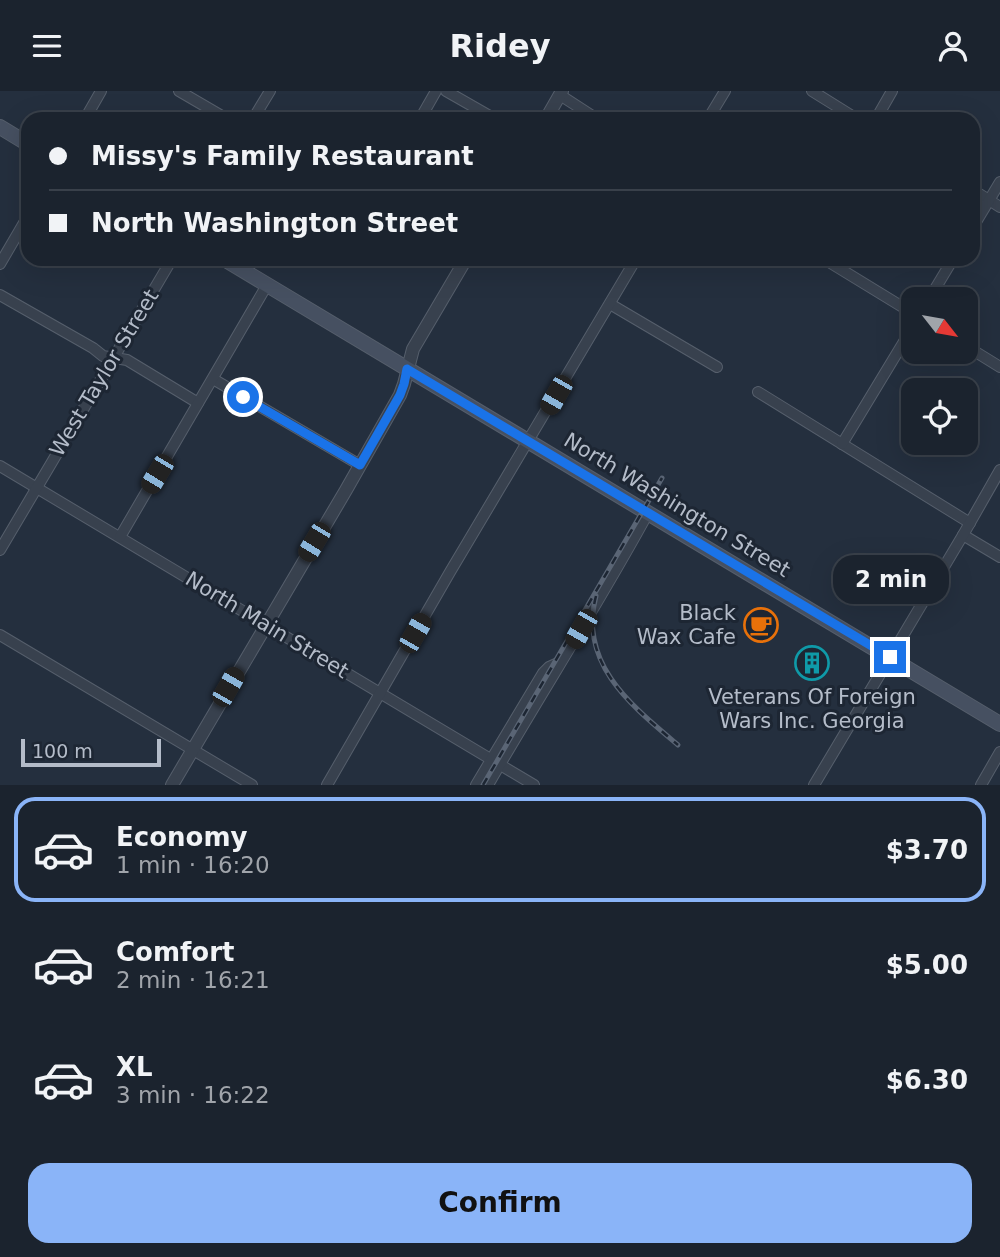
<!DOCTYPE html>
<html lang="en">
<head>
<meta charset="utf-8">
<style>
	:root { --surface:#1b232e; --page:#242b36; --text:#f1f3f6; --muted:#a0a4aa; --line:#39404a; --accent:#8ab4f8 }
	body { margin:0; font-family:"DejaVu Sans",sans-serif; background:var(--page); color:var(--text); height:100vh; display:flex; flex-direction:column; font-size:26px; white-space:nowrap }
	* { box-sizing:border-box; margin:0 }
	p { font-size:23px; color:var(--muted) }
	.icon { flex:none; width:38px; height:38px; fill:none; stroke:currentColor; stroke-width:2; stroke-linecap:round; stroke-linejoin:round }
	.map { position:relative; height:694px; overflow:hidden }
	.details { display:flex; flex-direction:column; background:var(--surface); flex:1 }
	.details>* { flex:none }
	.guide { position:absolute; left:21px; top:21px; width:959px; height:154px; border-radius:21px; box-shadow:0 7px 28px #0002,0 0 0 2px var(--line); display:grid; align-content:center; height:154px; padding:0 28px; background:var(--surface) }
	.needle { width:46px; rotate:121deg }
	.tools { position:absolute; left:901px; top:196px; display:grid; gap:14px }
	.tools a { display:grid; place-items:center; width:77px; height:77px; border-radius:14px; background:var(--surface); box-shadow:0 7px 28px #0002,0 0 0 2px var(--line); font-size:35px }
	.scale { position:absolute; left:21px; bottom:18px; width:140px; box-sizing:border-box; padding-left:7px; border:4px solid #b4bcc9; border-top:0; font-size:19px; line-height:24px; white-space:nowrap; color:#b4bcc9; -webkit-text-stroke:5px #1d2633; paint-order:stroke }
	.end { position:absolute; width:32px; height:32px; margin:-16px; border:9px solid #1a73e8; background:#fff; box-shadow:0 0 0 4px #fff }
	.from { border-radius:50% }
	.bubble { position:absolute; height:49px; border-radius:21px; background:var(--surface); box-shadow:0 7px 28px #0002,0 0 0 2px var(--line); font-size:23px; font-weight:800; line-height:49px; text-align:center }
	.car { position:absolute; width:21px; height:42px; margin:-21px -10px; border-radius:9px; box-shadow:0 0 5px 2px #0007; background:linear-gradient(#222 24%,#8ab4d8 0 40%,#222 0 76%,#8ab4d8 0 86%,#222 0) }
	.guide b { display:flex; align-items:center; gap:24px; height:66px; font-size:26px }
	.guide b+b { border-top:2px solid var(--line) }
	.guide i { width:18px; height:18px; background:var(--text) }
	ul { padding:12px 0 0; list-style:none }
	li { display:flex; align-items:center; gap:21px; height:105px; margin:0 14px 10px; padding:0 14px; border:4px solid transparent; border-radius:21px }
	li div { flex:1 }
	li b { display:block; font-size:26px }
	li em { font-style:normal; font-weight:800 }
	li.on { border-color:var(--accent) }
	li>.icon { width:63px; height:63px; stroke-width:1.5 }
	.button { display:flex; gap:14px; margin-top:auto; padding:14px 28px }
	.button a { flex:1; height:80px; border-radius:21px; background:var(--accent); color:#111; font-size:28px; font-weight:800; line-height:80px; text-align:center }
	header { display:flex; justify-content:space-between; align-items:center; height:91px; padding:0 28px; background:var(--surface); font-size:32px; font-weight:800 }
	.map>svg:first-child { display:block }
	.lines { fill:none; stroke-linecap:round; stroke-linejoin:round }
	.minor-casing { stroke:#565f6c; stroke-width:12 }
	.tertiary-casing { stroke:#565f6c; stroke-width:14 }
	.secondary-casing { stroke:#565f6c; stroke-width:16 }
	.minor { stroke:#38414e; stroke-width:10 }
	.tertiary { stroke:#38414e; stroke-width:12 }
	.secondary { stroke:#465061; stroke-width:14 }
	.rail-casing { stroke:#5a6575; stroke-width:5 }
	.rail { stroke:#1d2633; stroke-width:2.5; stroke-dasharray:8; stroke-linecap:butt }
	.route { stroke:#1a73e8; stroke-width:9 }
	.labels { text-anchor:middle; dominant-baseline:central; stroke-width:6; stroke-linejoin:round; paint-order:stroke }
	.street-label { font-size:21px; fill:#b4bcc9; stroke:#1d2633 }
	.poi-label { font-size:21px; fill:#b4bcc9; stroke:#1d2633; text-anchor:end }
</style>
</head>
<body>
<header><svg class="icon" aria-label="menu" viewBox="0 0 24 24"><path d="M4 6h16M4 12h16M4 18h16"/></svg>Ridey<svg class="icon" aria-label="person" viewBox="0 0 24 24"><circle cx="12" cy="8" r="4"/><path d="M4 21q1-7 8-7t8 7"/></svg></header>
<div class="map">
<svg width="1000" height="694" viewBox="0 0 1000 694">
	<rect width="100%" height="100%" fill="#242f3e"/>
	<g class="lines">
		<g class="minor-casing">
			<g id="minor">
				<polyline points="179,0 227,28"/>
				<polyline points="446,0 495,28"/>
				<polyline points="812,0 857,28"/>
				<polyline points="560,4 597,28"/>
				<polyline points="85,28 101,0"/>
				<polyline points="253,28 270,0"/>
				<polyline points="420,28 436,0"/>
				<polyline points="708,28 725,0"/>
				<polyline points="876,28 892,0"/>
				<polyline points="973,99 1000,116"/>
				<polyline points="973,136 1000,91"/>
				<polyline points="824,168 914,223"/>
				<polyline points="0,173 28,125"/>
				<polyline points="0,204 93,257 103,265 127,269 198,312"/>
				<polyline points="929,208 953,168"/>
				<polyline points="610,213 717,276"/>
				<polyline points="966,255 1000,276"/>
				<polyline points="213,288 360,374"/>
				<polyline points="758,301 970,432"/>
				<polyline points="842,353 914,234"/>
				<polyline points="0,375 534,694"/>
				<polyline points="963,444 1000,466"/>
				<polyline points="120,446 267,194"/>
				<polyline points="0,459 172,168"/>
				<polyline points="0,544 252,694"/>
				<polyline points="327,694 450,481 636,168"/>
				<polyline points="476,694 543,582 549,576 560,571"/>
				<path d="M488,694c53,-92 110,-180 160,-272"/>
				<polyline points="814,694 963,444 1000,379"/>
				<polyline points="981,694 1000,661"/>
			</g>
		</g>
		<g class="tertiary-casing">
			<g id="tertiary">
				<polyline points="546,28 562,0"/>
				<polyline points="172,694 346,399 400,304 404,293 413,258 466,168"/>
			</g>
		</g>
		<g class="secondary-casing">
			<g id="secondary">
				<polyline points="0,36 28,53"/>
				<polyline points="224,168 1000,633"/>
			</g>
		</g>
		<use href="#minor" class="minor"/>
		<use href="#tertiary" class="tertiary"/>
		<use href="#secondary" class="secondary"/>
		<g class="rail-casing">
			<g id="rail">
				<path d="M596,505c-18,68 36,110 82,149"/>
				<polyline points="483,694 662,387"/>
			</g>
		</g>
		<use href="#rail" class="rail"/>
	</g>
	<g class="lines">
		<polyline class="route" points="243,306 360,374 400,304 404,293 407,278 890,566"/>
	</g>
	<defs>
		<g id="cafe-ring" transform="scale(1.75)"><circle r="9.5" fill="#1d2633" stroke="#e8710a" stroke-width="1.5"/><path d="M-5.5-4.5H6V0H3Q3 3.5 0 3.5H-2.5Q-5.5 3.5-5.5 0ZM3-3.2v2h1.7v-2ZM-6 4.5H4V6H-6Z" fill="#e8710a"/></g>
		<g id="building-ring" transform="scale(1.75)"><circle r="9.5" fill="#1d2633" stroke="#0f9aa8" stroke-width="1.5"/><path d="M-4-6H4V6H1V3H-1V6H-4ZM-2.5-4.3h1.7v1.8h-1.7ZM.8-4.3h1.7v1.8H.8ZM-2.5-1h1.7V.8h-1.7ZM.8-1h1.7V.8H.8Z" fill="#0f9aa8"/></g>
	</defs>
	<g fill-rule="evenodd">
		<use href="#cafe-ring" x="761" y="534"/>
		<use href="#building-ring" x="812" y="572"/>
	</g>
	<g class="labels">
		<g class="street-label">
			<text transform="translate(104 282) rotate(-59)">West Taylor Street</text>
			<text transform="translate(677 414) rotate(31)">North Washington Street</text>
			<text transform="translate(267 534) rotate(31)">North Main Street</text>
		</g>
		<g class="poi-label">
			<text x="736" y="522">Black<tspan x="736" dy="24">Wax Cafe</tspan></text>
			<text x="812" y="606" text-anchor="middle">Veterans Of Foreign<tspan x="812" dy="24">Wars Inc. Georgia</tspan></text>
		</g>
	</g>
</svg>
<div class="tools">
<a><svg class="needle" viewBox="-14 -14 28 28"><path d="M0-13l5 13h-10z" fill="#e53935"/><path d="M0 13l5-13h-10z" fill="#a0a4aa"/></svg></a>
<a><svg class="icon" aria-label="locate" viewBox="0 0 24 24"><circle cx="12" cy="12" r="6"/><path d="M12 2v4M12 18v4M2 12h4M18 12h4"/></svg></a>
</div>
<div class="scale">100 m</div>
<i class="end from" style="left:243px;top:306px"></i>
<i class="end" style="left:890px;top:566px"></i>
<div class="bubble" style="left:833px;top:464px;width:116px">2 min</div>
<i class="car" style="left:556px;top:304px;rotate:210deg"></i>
<i class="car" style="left:157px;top:383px;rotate:211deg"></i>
<i class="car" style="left:314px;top:451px;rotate:211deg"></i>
<i class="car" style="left:581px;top:538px;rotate:210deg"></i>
<i class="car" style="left:415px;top:542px;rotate:30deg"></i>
<i class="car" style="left:228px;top:596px;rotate:30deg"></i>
<div class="guide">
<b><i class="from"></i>Missy's Family Restaurant</b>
<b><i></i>North Washington Street</b>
</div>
</div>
<section class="details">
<ul>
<li class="on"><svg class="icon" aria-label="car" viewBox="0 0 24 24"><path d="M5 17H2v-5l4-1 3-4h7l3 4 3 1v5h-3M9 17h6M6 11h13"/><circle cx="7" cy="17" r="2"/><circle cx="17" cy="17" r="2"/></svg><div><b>Economy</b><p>1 min · 16:20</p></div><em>$3.70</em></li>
<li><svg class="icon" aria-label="car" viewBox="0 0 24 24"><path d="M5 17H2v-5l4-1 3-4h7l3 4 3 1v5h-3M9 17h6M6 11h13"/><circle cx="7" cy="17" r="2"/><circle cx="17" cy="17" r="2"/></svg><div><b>Comfort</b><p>2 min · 16:21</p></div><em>$5.00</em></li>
<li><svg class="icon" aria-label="car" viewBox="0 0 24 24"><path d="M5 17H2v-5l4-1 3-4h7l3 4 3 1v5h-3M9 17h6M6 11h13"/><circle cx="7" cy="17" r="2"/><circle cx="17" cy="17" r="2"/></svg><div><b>XL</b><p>3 min · 16:22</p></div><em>$6.30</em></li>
</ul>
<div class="button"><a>Confirm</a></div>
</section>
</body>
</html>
